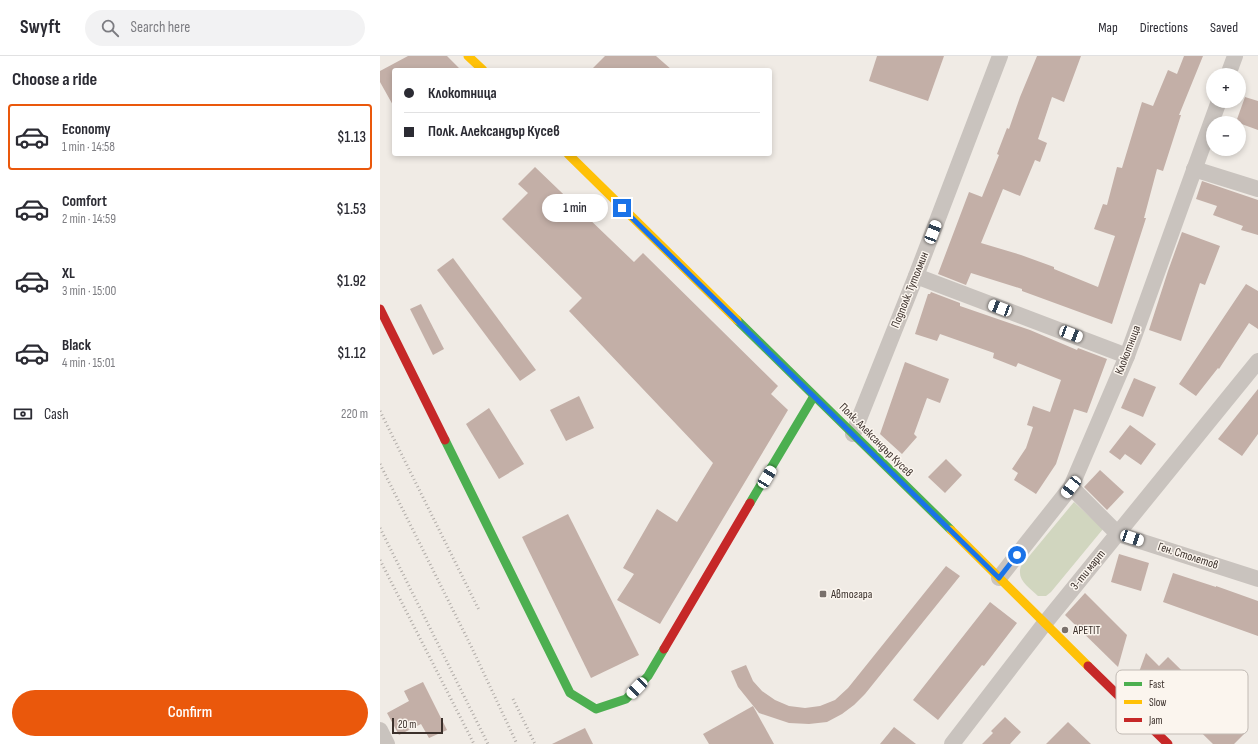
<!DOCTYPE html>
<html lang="en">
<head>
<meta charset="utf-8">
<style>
	:root { --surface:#fff; --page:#f2f2f3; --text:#2b2b33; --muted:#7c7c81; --line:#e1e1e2; --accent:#ea580c }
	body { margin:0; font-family:"Sofia Sans Condensed",sans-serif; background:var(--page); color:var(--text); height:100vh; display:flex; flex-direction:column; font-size:15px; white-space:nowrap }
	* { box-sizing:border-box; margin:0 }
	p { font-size:13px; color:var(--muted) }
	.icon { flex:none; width:22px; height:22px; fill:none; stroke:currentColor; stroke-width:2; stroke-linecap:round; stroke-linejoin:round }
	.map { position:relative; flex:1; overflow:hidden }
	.sheet { display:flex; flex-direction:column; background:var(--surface); width:380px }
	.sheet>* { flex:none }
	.banner { position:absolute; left:12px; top:12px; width:380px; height:88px; border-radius:4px; box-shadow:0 2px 6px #0003; display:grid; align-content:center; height:88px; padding:0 12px; background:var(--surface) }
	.controls { position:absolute; left:826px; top:12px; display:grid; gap:8px }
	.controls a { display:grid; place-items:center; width:40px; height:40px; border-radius:50%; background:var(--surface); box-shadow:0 2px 6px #0003; font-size:20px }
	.scale { position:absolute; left:12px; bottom:10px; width:51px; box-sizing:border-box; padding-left:4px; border:2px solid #3b302b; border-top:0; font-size:11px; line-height:14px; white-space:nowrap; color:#3b302b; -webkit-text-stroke:3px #fbf5ee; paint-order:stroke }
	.end { position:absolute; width:18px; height:18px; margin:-9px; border:5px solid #1a73e8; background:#fff; box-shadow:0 0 0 2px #fff }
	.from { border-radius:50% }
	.bubble { position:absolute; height:28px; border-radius:14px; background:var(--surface); box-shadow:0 2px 6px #0003; font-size:13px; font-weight:600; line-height:28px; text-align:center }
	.car { position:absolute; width:12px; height:24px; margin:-12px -6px; border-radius:5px; box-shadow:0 0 3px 1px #0007; background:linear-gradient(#fff 24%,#345 0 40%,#fff 0 76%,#345 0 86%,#fff 0) }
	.banner b { display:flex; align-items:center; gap:14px; height:38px; font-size:15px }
	.banner b+b { border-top:1px solid var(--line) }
	.banner i { width:10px; height:10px; background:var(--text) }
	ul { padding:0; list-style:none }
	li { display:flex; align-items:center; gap:12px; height:66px; margin:0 8px 6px; padding:0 4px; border:2px solid transparent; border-radius:4px }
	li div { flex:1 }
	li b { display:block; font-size:15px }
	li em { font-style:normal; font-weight:600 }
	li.selected { border-color:var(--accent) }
	li>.icon { width:36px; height:36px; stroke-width:1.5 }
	h2 { padding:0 12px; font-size:18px; line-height:48px }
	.pay { display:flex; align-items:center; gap:10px; height:44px; padding:0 12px; font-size:15px }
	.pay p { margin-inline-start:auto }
	.primary-button { display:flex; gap:8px; margin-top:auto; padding:8px 12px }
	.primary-button a { flex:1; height:46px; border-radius:24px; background:var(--accent); color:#fff; font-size:16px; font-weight:600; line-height:46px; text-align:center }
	header { display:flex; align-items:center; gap:24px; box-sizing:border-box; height:56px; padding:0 20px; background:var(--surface); border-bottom:1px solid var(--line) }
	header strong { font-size:19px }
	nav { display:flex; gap:22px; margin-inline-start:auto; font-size:14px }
	.search { width:280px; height:36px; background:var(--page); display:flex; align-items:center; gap:10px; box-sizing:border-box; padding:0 14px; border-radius:22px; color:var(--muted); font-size:15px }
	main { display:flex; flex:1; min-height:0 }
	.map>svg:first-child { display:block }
	.green { fill:#d1d6bf }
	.building { fill:#c3afa7 }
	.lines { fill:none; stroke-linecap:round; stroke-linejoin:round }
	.street { stroke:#c9c3be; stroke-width:16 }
	.fast { stroke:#4caf50; stroke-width:9 }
	.slow { stroke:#ffc107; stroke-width:9 }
	.jam { stroke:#c62828; stroke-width:9 }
	.rail { stroke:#b1aca8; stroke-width:3; stroke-dasharray:1 3; stroke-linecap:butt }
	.route { stroke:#1a73e8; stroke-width:5 }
	.poi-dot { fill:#7a716c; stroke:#fbf5ee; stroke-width:1.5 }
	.labels { text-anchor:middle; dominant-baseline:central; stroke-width:3; stroke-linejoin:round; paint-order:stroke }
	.street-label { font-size:12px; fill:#3b302b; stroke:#fbf5ee }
	.poi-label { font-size:12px; fill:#3b302b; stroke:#fbf5ee; text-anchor:start }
	.key { fill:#fbf5ee; stroke:#c1bab4; stroke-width:1 }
	.key-label { font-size:11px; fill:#3b302b }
</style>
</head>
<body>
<header>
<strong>Swyft</strong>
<div class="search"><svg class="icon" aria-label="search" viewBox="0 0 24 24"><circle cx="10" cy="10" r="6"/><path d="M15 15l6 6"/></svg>Search here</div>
<nav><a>Map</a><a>Directions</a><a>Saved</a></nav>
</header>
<main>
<section class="sheet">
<h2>Choose a ride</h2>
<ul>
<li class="selected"><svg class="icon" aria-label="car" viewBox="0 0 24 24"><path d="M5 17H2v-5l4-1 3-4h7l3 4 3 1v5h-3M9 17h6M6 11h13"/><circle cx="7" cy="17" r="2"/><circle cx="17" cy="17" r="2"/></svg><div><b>Economy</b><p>1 min · 14:58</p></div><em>$1.13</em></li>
<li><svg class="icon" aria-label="car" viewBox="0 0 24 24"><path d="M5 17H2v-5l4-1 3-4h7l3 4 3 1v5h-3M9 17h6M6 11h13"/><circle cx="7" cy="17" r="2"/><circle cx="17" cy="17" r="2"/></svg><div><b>Comfort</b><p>2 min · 14:59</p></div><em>$1.53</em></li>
<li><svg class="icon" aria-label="car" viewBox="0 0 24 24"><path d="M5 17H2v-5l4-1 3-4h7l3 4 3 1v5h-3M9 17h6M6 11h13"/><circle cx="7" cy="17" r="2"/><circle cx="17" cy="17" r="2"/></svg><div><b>XL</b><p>3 min · 15:00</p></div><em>$1.92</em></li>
<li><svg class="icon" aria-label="car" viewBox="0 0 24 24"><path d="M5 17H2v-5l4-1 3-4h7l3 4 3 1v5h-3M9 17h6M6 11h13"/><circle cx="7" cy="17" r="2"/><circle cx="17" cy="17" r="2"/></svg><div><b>Black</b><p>4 min · 15:01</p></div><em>$1.12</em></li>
</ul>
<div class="pay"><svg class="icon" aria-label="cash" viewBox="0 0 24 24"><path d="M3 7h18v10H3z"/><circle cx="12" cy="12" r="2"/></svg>Cash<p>220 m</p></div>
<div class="primary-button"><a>Confirm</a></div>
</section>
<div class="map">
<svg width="878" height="688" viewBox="0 0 878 688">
	<rect width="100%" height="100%" fill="#f0ebe5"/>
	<path class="green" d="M694,446l29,27 -52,63 -5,4h-8c-9,-9 -22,-16 -17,-30z"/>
	<g class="building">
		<polygon points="28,0 67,0 81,14 14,14 14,51 0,26 0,15"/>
		<polygon points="225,0 276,0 292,14 211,14"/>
		<polygon points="497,0 564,0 548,45 489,25"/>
		<polygon points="657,0 701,0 684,46 672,41 658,83 667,87 660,106 655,104 640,140 623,133 601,187 641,199 674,211 674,213 718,231 735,180 714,173 723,148 727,149 737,111 742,112 762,46 773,50 788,14 797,18 804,0 823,0 799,59 801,59 783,115 777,113 764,162 766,162 732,268 642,235 642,233 591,217 586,229 558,218 589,136 602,141 619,99 617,98 627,72 629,73 640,41"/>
		<polygon points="865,41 878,45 878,74 856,66"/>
		<polygon points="155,111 254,206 263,197 398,330 391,338 408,354 280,568 237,544 254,518 243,512 277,453 297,466 333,407 189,255 202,242 122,163 148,137 138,128"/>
		<polygon points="822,125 878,144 878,179 861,174 863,170 833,159 837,150 816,143"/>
		<polygon points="802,176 840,190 825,229 820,227 801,285 769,274 788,215"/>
		<polygon points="73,202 156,314 140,325 57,214"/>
		<polygon points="866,228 878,235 878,273 869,267 839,313 838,312 816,340 799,328"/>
		<polygon points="551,236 580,247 580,250 650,274 697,294 698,292 727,303 707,357 694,353 676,408 656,438 634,424 638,417 632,413 646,392 653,371 647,369 653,350 670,356 681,324 638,307 636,311 613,302 614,297 560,278 557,285 535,278 548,238 550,238"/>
		<polygon points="41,248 64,293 53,299 30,253"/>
		<polygon points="525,306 569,323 560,347 547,342 534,378 537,381 522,398 500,378"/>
		<polygon points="754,322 776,331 763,361 741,352"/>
		<polygon points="878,333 878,378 862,400 838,383"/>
		<polygon points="199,340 214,372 186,385 170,354"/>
		<polygon points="109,352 144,408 119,423 86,368"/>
		<polygon points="750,369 776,388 761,409 745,398 740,404 729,396"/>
		<polygon points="566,403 582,419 565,437 548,421"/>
		<polygon points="720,414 744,436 727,454 704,431"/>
		<polygon points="188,458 259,599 211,622 142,481"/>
		<polygon points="739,498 769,507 761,535 731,526"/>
		<polygon points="566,510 580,520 485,638 474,649 462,658 447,666 429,668 409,667 379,657 358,631 351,615 366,609 373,625 382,635 395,644 409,650 425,652 440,650 455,644 468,632"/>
		<polygon points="793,517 836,531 836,530 878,545 878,580 783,546"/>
		<polygon points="705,537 747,579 738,611 685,559"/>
		<polygon points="610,546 637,567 604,610 602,609 558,664 533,644"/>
		<polygon points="766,597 779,610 788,601 865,677 854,688 833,688 759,616"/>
		<polygon points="43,626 67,674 49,682 41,668 19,679 7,657 29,645 24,635"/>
		<polygon points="373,650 394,688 329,688 323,678"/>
		<polygon points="625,661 641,676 630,688 602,688 613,677 611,675"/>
		<polygon points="688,666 711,688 666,688"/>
		<polygon points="514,671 536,688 500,688"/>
		<polygon points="205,672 213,688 172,688"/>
	</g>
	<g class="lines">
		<g class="street">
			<polyline points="848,19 855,0"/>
			<polyline points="814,113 878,133"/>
			<polyline points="536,220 747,300"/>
			<polyline points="473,378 536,220 620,0"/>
			<polyline points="691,431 738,478 878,523"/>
			<polyline points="619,522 691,431 747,300 839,45"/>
			<polyline points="0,674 7,688"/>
			<polyline points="572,688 665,567 878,305"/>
		</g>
		<g class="fast">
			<polyline points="357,264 571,474"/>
			<polyline points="65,384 190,637 216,653 246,643 268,620 284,593"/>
			<polyline points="370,447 434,340"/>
		</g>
		<g class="slow">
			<polyline points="88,0 103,14"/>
			<polyline points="188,98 357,264"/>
			<polyline points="571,474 708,610"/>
		</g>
		<g class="jam">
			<polyline points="0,253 65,384"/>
			<polyline points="284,593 370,447"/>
			<polyline points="708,610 788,688"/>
		</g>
		<g class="rail">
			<polyline points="0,355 99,554"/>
			<polyline points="0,408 91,590 137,688"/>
			<polyline points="0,472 108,688"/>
			<polyline points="0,504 94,688"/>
			<polyline points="133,643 155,688"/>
		</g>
	</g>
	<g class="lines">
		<polyline class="route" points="242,152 619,522 637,499"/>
	</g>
	<g class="poi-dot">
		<rect x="439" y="534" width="8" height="8" rx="2"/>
		<circle cx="685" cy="574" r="4"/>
	</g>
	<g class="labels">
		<g class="street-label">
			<text transform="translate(530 234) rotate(-68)">Подполк. Тутолмин</text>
			<text transform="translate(748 294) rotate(-69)">Клокотница</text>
			<text transform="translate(496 384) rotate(45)">Полк. Александър Кусев</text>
			<text transform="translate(808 500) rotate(18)">Ген. Столетов</text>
			<text transform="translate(708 514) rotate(-51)">3-ти март</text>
		</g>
		<g class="poi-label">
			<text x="451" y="538">Автогара</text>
			<text x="693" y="574">APETIT</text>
		</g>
	</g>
	<rect x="736" y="614" width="132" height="64" rx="6" class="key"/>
	<rect x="744" y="626" width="18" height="4" fill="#4caf50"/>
	<rect x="744" y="644" width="18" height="4" fill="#ffc107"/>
	<rect x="744" y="662" width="18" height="4" fill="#c62828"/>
	<g class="key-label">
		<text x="769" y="632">Fast</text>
		<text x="769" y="650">Slow</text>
		<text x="769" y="668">Jam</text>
	</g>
</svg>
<div class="controls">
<a>+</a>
<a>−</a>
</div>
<div class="scale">20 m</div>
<i class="end from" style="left:637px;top:499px"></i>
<i class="end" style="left:242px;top:152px"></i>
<div class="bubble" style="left:162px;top:138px;width:66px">1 min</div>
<i class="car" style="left:553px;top:176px;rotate:21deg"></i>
<i class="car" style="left:620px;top:252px;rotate:291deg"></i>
<i class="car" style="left:691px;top:278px;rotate:111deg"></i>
<i class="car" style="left:387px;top:421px;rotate:31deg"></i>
<i class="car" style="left:691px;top:431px;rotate:218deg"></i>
<i class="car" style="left:752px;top:482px;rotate:108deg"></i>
<i class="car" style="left:257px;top:632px;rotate:224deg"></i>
<div class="banner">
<b><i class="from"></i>Клокотница</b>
<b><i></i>Полк. Александър Кусев</b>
</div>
</div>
</main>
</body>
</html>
